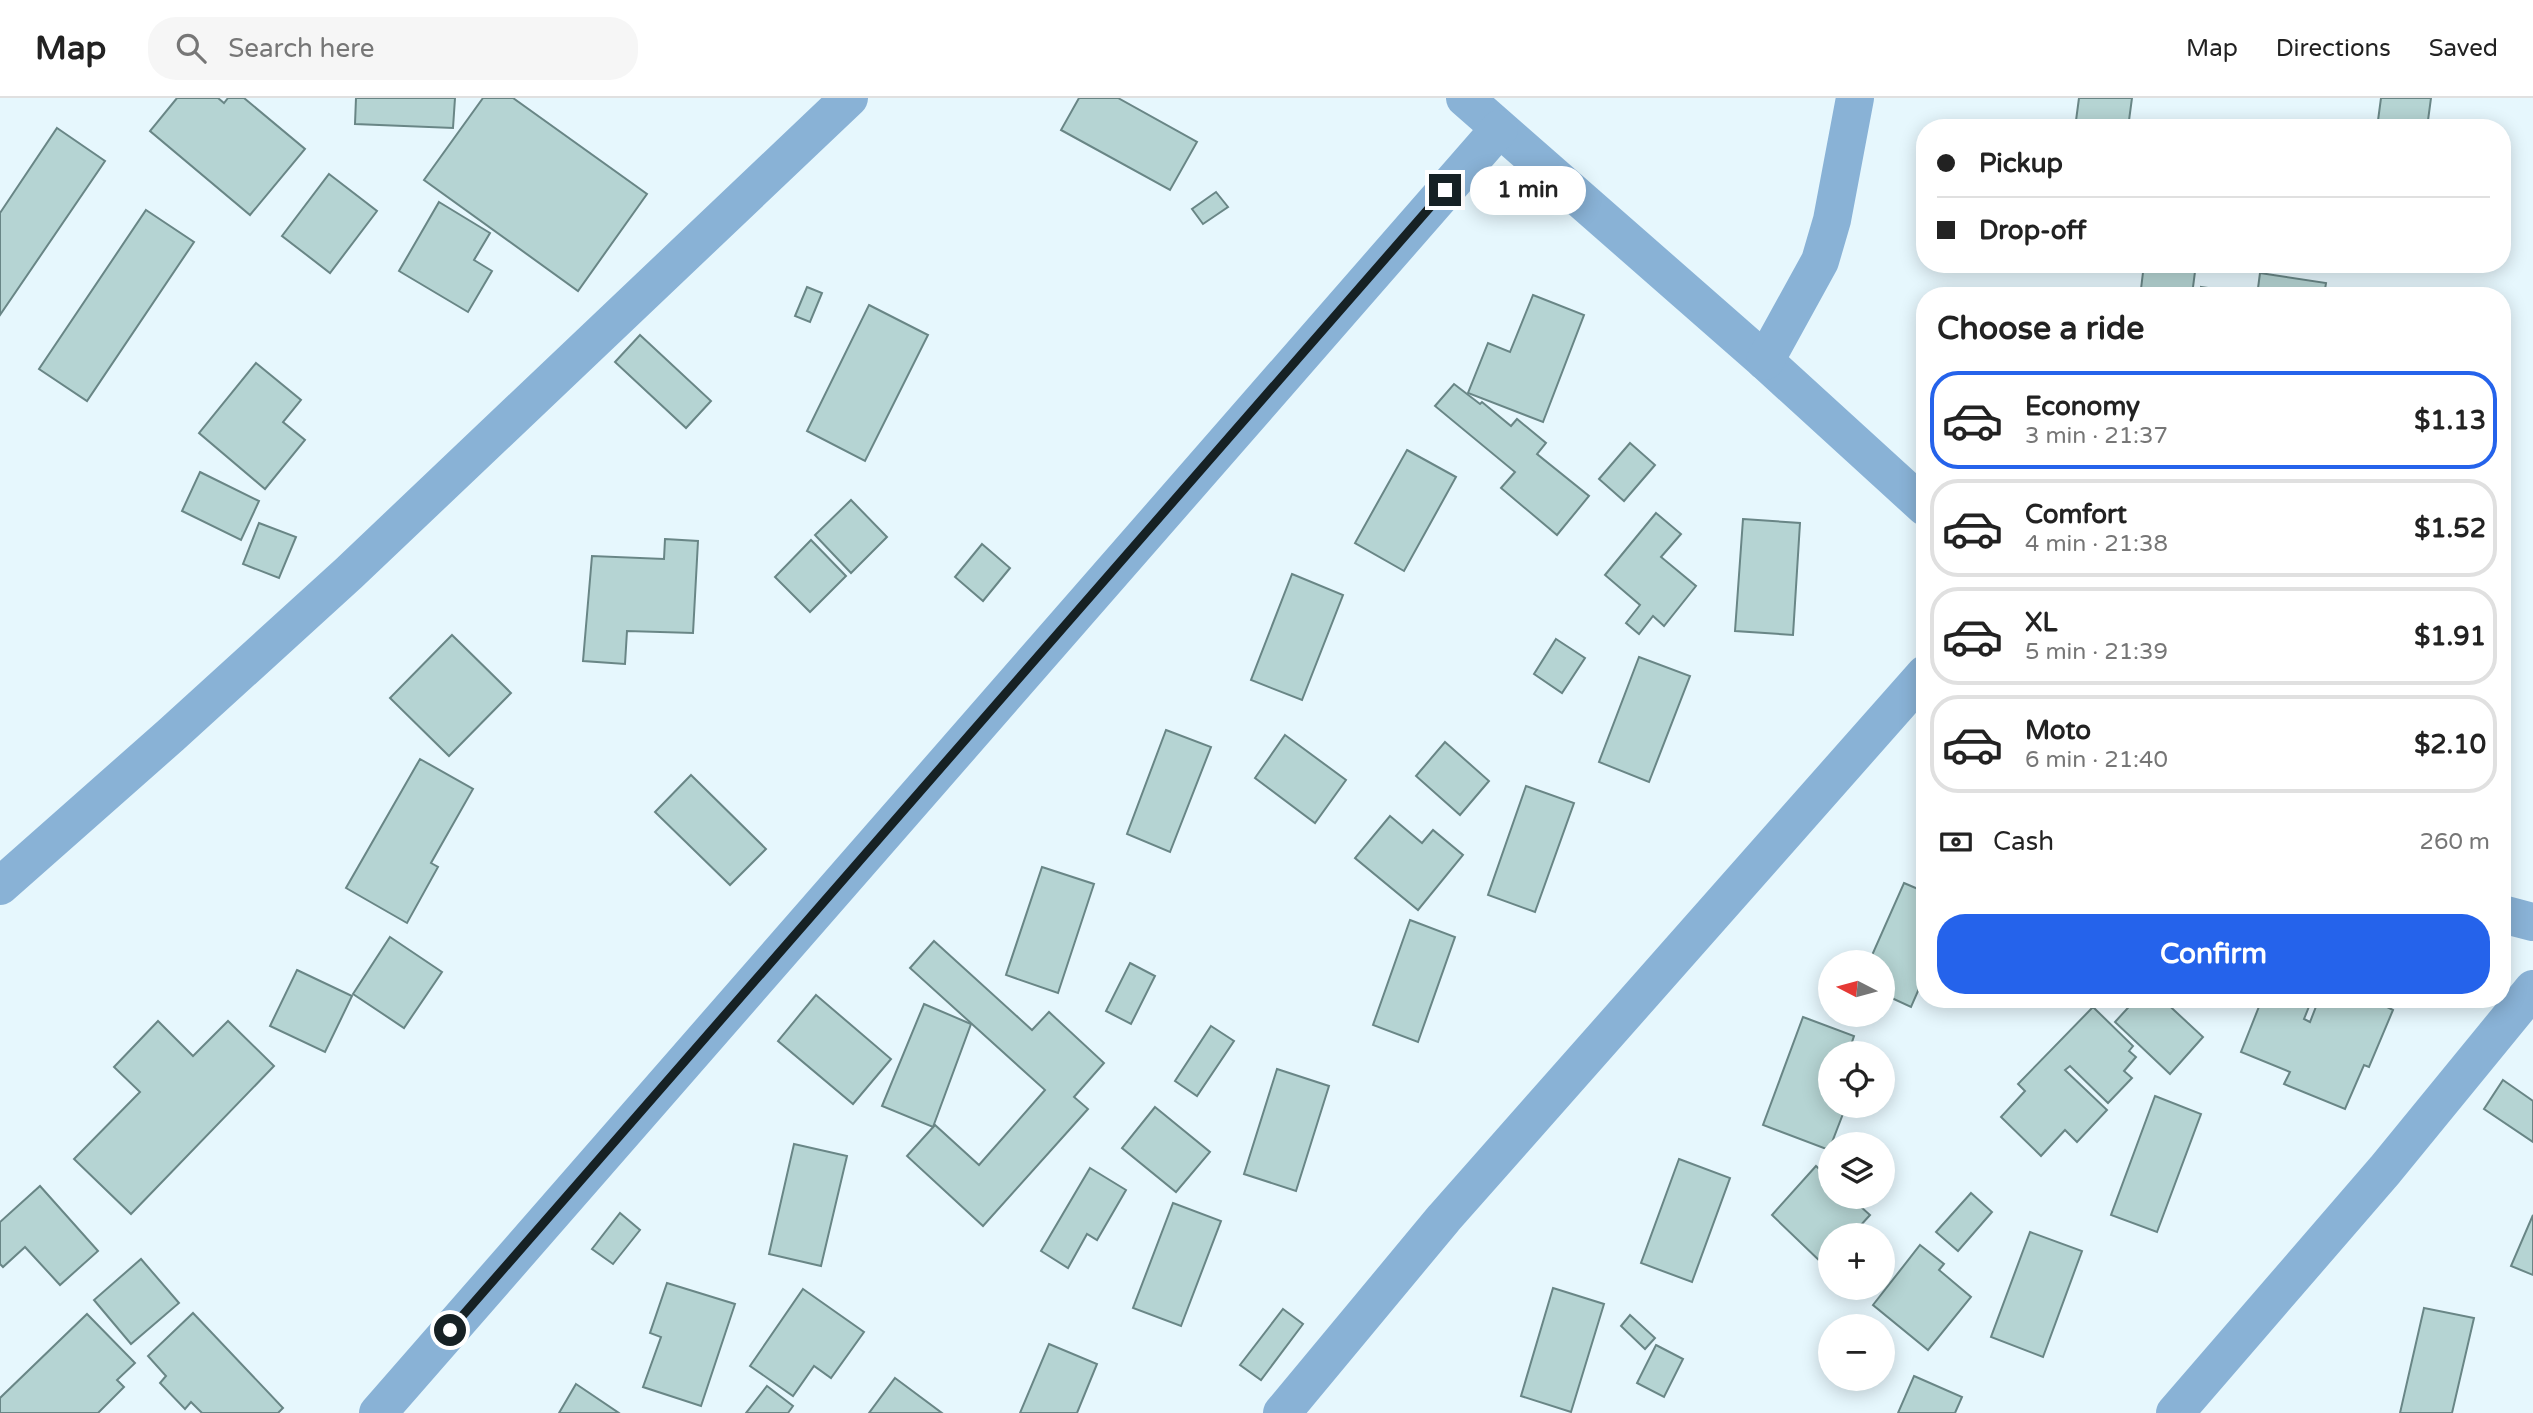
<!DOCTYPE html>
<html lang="en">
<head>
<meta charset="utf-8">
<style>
	:root { --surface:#fff; --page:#f6f6f6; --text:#222; --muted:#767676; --line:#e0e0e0; --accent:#2563eb }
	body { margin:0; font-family:"Varela Round",sans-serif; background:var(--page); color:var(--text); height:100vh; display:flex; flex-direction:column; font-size:26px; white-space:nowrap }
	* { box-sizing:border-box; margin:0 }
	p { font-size:23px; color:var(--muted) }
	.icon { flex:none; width:38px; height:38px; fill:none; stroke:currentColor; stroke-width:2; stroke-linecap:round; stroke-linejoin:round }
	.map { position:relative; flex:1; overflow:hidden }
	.side { position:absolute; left:1916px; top:189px; width:595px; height:721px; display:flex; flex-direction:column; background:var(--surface); border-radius:28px; box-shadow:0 4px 18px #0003 }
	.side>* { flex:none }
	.banner { position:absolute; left:1916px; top:21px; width:595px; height:154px; border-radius:28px; box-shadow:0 4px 18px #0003; display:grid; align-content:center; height:154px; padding:0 21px; background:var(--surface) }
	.needle { width:46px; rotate:276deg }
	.tools { position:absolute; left:1818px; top:852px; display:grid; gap:14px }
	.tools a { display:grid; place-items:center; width:77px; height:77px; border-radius:50%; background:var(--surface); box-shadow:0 4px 18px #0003; font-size:35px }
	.end { position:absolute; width:32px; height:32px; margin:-16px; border:9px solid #162124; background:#fff; box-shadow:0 0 0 4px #fff }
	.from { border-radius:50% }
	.bubble { position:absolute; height:49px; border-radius:24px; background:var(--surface); box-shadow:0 4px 18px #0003; font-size:23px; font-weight:800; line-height:49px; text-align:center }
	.banner b { display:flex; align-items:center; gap:24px; height:66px; font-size:26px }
	.banner b+b { border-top:2px solid var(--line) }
	.banner i { width:18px; height:18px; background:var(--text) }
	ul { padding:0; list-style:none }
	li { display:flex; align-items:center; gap:21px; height:98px; margin:0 14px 10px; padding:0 7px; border:4px solid var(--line); border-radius:28px }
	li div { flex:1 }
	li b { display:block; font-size:26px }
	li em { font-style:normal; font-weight:800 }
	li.on { border-color:var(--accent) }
	li>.icon { width:63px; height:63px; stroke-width:1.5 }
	h2 { padding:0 21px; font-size:32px; line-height:84px }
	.pay { display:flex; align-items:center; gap:18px; height:77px; padding:0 21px; font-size:26px }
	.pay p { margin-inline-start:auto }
	.primary-button { display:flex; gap:14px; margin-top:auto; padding:14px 21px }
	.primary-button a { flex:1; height:80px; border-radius:28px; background:var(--accent); color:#fff; font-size:28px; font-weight:800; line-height:80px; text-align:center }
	header { display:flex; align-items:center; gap:42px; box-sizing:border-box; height:98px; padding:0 35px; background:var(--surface); border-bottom:2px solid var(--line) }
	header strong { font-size:33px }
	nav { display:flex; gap:38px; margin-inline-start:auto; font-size:24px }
	.search { width:490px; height:63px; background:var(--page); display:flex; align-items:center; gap:18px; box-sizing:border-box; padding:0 24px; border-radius:28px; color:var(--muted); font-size:26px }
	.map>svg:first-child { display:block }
	.building { fill:#b5d4d3; stroke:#698686; stroke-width:2 }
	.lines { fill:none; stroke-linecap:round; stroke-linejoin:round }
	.minor { stroke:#89b2d6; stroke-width:38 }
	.route { stroke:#162124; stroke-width:9 }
</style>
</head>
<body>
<header>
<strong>Map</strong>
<div class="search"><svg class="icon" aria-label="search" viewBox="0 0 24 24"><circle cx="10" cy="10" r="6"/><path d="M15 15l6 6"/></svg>Search here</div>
<nav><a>Map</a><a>Directions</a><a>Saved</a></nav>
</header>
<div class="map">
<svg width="2533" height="1315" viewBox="0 0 2533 1315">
	<rect width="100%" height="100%" fill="#e6f7fd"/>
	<g class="building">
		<polygon points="177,0 218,0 224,5 228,0 244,0 305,51 250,117 150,33"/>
		<polygon points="356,0 455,0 453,30 355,26"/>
		<polygon points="483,0 513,0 647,96 578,193 424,82"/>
		<polygon points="1079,0 1118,0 1197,44 1170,92 1061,32"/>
		<polygon points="2079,0 2132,0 2128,30 2075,30"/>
		<polygon points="2381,0 2431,0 2427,30 2377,30"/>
		<polygon points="57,30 105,63 0,217 0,115"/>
		<polygon points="329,76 377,113 330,175 282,138"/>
		<polygon points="1216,94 1228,109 1203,126 1192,111"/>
		<polygon points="439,104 490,135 474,162 492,173 468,214 399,173"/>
		<polygon points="146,112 194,144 87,303 39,271"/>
		<polygon points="2144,166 2196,166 2192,197 2141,191"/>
		<polygon points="2260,175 2326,185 2324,198 2257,198"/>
		<polygon points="807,189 822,195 810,224 795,218"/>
		<polygon points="2201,189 2230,193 2229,198 2200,198"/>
		<polygon points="1533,197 1584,217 1543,324 1468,295 1488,245 1510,254"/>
		<polygon points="869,207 928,237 865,363 807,333"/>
		<polygon points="640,237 711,303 686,330 615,264"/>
		<polygon points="256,265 301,302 283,324 305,342 265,391 199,335"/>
		<polygon points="1454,286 1480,306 1482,304 1511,328 1517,321 1546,345 1537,356 1589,398 1557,437 1501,390 1515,374 1435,308"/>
		<polygon points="1630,345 1655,367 1624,403 1599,381"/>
		<polygon points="1407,352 1456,379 1404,473 1355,445"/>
		<polygon points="200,374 259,403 241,442 182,413"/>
		<polygon points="851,402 887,439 851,475 815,437"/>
		<polygon points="1656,415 1681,436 1661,459 1696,488 1664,528 1653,518 1639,536 1626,525 1640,507 1605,477"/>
		<polygon points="1743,421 1800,425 1793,537 1735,533"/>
		<polygon points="259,425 296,439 279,480 243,466"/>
		<polygon points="665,441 698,443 693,535 627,533 625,566 583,563 592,458 664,461"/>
		<polygon points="811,442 846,478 810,514 775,479"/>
		<polygon points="982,446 1010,470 983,503 955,479"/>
		<polygon points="1292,476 1343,497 1302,602 1251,582"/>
		<polygon points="452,537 511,595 449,658 390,600"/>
		<polygon points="1556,541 1585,560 1562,595 1534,576"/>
		<polygon points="1639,559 1690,578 1649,684 1599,664"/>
		<polygon points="1166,632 1211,649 1170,754 1127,736"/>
		<polygon points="1285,637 1346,682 1315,725 1255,680"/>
		<polygon points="1445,644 1489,683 1460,717 1416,678"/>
		<polygon points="420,661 473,691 431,765 438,769 407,825 346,790"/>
		<polygon points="691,677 766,751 730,787 655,714"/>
		<polygon points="1526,688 1574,705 1535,814 1488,797"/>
		<polygon points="1390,718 1422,745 1433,732 1463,757 1418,812 1355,760"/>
		<polygon points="1042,769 1094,786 1058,895 1006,877"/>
		<polygon points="1904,785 1925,794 1925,877 1911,909 1883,896 1883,864 1869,864"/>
		<polygon points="1410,822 1455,839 1418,944 1373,927"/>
		<polygon points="390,839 442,874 404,930 353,896"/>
		<polygon points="934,843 1032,932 1049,914 1104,965 1074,999 1088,1011 983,1128 907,1058 935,1027 979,1067 1045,992 910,870"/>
		<polygon points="1130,865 1155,878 1131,926 1106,913"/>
		<polygon points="297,872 352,898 325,954 270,928"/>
		<polygon points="816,897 891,961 853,1006 778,943"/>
		<polygon points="2136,901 2162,901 2203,939 2170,976 2115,924"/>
		<polygon points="2262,901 2312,901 2304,921 2310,924 2319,901 2390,901 2387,909 2393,912 2369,969 2364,967 2345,1011 2284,986 2290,974 2241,954"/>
		<polygon points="924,906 971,926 933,1029 882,1008"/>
		<polygon points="2093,909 2133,948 2129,953 2136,959 2124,973 2132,980 2108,1005 2070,968 2065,972 2107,1012 2077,1044 2065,1032 2041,1058 2001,1019 2025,993 2018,986"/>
		<polygon points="1803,919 1854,938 1848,956 1830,956 1830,1008 1846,1008 1829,1052 1763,1027"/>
		<polygon points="158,923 193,958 228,923 274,968 131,1116 74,1061 140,994 114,969"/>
		<polygon points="1211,928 1234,943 1197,998 1175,983"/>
		<polygon points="1277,971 1329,988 1296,1093 1244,1076"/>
		<polygon points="2503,982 2533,1003 2533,1044 2484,1011"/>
		<polygon points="2155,998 2201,1016 2157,1134 2111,1117"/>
		<polygon points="1155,1009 1210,1054 1176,1094 1122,1050"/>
		<polygon points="794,1046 847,1058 821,1168 769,1156"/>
		<polygon points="1679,1061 1730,1080 1692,1184 1641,1165"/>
		<polygon points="1816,1068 1830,1081 1830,1099 1850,1099 1870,1117 1851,1138 1830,1138 1830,1160 1824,1167 1772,1117"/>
		<polygon points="1090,1070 1126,1092 1097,1142 1087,1136 1068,1170 1041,1153"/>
		<polygon points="40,1088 98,1153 60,1187 25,1149 3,1169 0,1166 0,1124"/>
		<polygon points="1971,1095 1992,1114 1958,1153 1936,1134"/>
		<polygon points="1173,1105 1221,1123 1181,1228 1133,1210"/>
		<polygon points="620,1115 640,1132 613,1166 592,1151"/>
		<polygon points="2533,1117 2533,1177 2511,1168"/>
		<polygon points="2030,1134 2082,1153 2043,1259 1991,1239"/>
		<polygon points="1920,1147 1944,1166 1939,1172 1971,1199 1928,1252 1873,1207"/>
		<polygon points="141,1161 179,1205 131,1246 94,1202"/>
		<polygon points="667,1185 735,1206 701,1308 643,1289 661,1239 650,1235"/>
		<polygon points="1553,1190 1604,1206 1571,1314 1521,1298"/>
		<polygon points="803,1191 864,1234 831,1280 814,1268 793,1298 750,1268"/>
		<polygon points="2424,1210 2474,1220 2452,1315 2400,1315"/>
		<polygon points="1283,1211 1303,1226 1261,1282 1240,1267"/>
		<polygon points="193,1215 283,1310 278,1315 202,1315 191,1304 185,1311 160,1285 166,1278 148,1258"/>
		<polygon points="87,1216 135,1265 117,1282 124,1289 98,1315 0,1315 0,1300"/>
		<polygon points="1630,1217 1655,1240 1645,1251 1621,1228"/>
		<polygon points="1049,1246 1097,1266 1077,1315 1020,1315"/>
		<polygon points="1656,1247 1683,1261 1664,1299 1637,1285"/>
		<polygon points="1914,1278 1962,1299 1955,1315 1898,1315"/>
		<polygon points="895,1280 942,1315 869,1315"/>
		<polygon points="576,1286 619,1315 559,1315"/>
		<polygon points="767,1288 793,1308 788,1315 746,1315"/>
	</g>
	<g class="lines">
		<g class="minor">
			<polyline points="1465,0 1765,263 1925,409"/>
			<polyline points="1765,263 1820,163 1832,122 1855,0"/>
			<polyline points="0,788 171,637 349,475 849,0"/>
			<polyline points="2502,816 2533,824"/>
			<polyline points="378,1315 1499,31"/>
			<polyline points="1282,1315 1444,1120 1925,576"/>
			<polyline points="2175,1315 2385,1072 2533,891"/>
		</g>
	</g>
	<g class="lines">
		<polyline class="route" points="450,1232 1445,92"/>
	</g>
</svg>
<div class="tools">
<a><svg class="needle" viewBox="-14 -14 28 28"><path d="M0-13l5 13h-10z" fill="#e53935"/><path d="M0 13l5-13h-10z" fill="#767676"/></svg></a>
<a><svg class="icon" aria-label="locate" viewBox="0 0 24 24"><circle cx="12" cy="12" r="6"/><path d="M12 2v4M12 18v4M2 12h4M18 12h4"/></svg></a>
<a><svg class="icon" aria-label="layers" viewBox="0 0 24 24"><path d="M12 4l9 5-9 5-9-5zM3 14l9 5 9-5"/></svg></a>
<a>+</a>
<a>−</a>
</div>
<i class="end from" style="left:450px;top:1232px"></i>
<i class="end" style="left:1445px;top:92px"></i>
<div class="bubble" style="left:1470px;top:68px;width:116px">1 min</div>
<div class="banner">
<b><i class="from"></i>Pickup</b>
<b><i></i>Drop-off</b>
</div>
<section class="side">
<h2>Choose a ride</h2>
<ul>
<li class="on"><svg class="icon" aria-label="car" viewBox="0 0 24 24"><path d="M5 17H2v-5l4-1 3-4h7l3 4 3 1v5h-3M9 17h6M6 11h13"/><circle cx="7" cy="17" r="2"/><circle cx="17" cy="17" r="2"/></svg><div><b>Economy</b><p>3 min · 21:37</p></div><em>$1.13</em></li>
<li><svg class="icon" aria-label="car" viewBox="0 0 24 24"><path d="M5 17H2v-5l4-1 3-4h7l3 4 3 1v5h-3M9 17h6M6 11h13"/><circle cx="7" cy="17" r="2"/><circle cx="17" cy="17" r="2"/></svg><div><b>Comfort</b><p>4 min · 21:38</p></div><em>$1.52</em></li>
<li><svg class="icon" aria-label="car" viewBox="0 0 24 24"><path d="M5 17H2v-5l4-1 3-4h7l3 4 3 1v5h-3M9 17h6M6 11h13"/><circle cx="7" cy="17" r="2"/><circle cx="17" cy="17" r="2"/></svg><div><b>XL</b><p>5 min · 21:39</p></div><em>$1.91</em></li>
<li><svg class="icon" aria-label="car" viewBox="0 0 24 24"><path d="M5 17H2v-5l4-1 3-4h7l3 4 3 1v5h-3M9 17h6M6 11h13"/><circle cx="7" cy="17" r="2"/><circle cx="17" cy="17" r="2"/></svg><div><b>Moto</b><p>6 min · 21:40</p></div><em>$2.10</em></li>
</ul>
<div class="pay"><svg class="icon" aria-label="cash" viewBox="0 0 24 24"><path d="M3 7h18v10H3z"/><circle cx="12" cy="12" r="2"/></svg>Cash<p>260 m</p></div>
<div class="primary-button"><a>Confirm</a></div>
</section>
</div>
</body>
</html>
